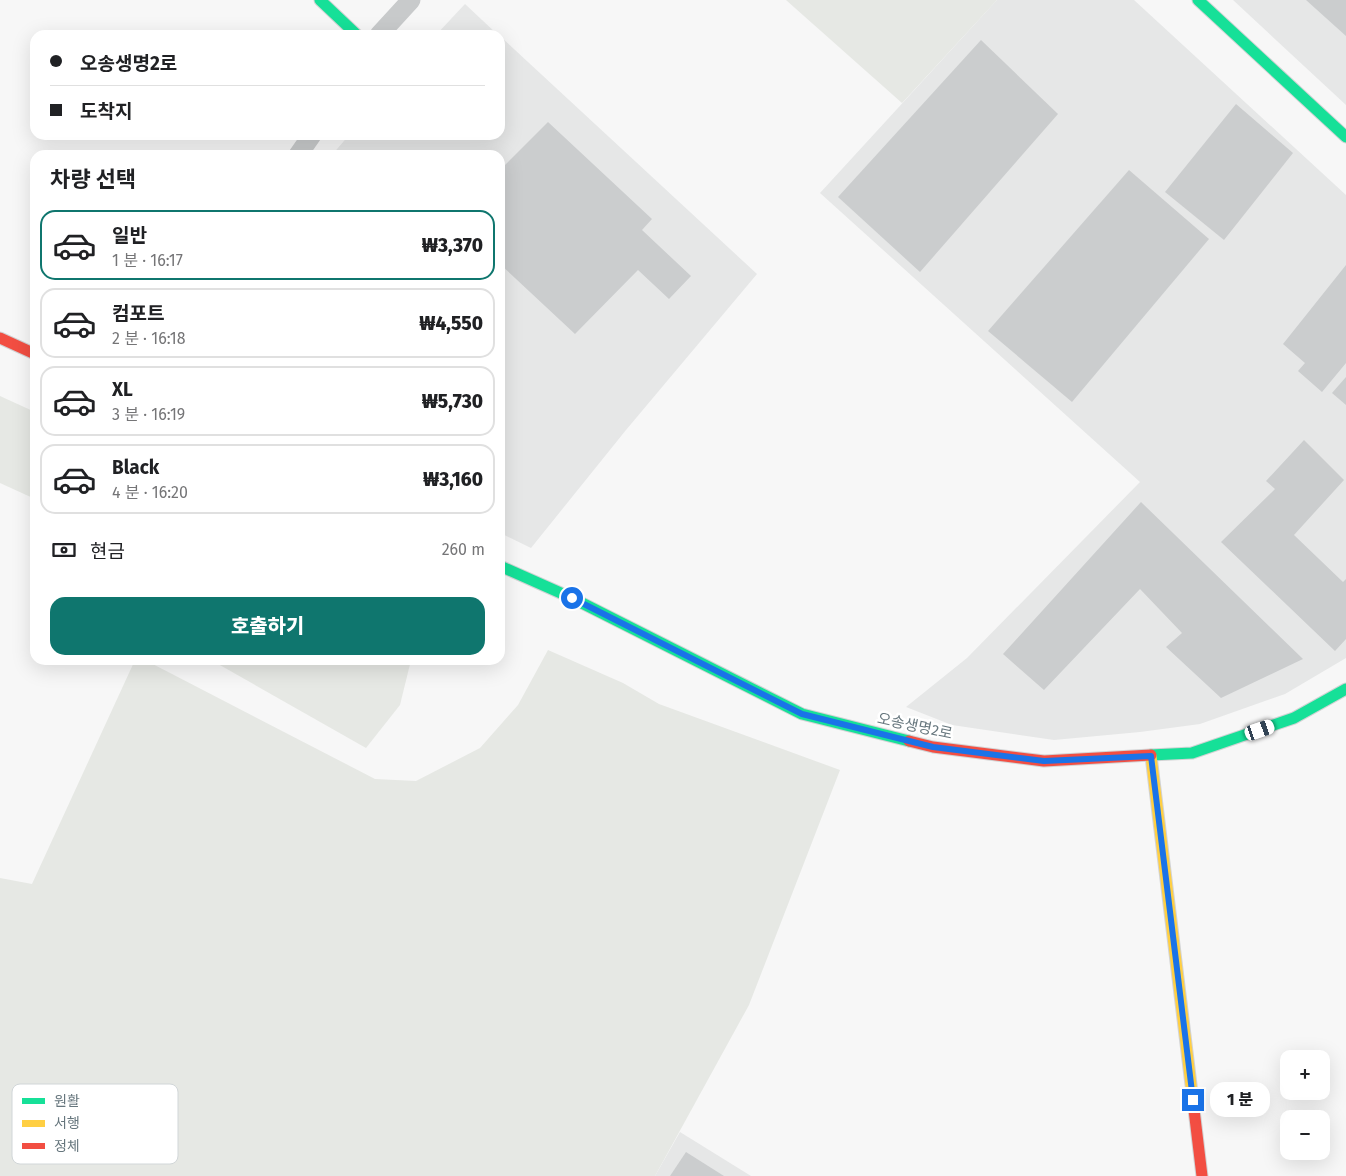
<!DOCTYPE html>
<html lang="ko">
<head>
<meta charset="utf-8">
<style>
	:root { --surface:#fff; --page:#f6f6f6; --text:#202124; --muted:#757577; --line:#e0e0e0; --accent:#0f766e }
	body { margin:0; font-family:"Fira Sans","Noto Sans KR",sans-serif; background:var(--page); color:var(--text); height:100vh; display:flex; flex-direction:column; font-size:19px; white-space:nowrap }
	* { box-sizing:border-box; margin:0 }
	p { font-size:16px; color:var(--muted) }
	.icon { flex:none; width:28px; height:28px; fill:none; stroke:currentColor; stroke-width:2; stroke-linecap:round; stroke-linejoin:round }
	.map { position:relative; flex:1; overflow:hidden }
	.sheet { position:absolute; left:30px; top:150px; width:475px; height:515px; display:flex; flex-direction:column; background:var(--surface); border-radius:15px; box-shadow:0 5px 20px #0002 }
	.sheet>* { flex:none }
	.top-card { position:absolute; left:30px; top:30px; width:475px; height:110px; border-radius:15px; box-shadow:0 5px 20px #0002; display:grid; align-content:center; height:110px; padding:0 20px; background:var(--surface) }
	.buttons { position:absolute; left:1280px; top:1050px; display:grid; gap:10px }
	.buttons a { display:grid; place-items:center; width:50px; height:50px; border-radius:10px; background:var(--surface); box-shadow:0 5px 20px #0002; font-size:25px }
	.end { position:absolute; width:22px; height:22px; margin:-11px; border:6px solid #1a73e8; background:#fff; box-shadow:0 0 0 2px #fff }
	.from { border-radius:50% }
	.bubble { position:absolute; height:35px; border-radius:15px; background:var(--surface); box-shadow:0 5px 20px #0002; font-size:16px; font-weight:800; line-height:35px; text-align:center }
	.car { position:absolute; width:15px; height:30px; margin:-15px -8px; border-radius:6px; box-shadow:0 0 4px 1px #0007; background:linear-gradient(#fff 24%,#345 0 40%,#fff 0 76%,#345 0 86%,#fff 0) }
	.top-card b { display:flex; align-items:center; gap:18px; height:48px; font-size:19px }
	.top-card b+b { border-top:1px solid var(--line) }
	.top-card i { width:12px; height:12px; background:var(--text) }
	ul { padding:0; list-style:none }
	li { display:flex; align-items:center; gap:15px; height:70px; margin:0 10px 8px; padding:0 10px; border:2px solid var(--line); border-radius:15px }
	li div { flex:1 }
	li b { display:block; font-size:19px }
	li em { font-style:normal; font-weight:800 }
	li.current { border-color:var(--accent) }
	li>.icon { width:45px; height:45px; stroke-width:1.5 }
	h2 { padding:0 20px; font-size:22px; line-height:60px }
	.pay { display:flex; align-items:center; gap:12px; height:55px; padding:0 20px; font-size:19px }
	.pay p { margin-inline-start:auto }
	.action { display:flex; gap:10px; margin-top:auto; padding:10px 20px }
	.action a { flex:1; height:58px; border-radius:15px; background:var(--accent); color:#fff; font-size:20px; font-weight:800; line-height:58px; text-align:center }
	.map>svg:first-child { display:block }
	.built { fill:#e6e7e7 }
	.green { fill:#e6e8e4 }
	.building { fill:#cbcdce }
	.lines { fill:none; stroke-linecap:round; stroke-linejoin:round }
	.fast-casing { stroke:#d2d3d4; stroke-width:13 }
	.slow-casing { stroke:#d2d3d4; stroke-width:13 }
	.jam-casing { stroke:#d2d3d4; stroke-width:13 }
	.street { stroke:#c8cacb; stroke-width:19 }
	.fast { stroke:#16e098; stroke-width:11 }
	.slow { stroke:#ffcf43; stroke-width:11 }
	.jam { stroke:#f24e42; stroke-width:11 }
	.route { stroke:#1a73e8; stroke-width:6 }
	.labels { text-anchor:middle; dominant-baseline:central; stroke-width:5; stroke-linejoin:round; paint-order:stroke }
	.street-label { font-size:15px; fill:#66767d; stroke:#fff }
	.key { fill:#fff; stroke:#d1d6d8; stroke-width:1 }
	.key-label { font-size:14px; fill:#66767d }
</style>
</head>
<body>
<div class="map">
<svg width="1346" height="1176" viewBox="0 0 1346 1176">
	<rect width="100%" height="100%" fill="#f7f7f7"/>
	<g class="built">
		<polygon points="997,0 1134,0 1346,195 1346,658 1285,694 1200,724 1140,732 1054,740 952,725 906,707 967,658 1140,482 820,193"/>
		<polygon points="1233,0 1346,0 1346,105"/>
		<polygon points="465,4 498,35 436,35"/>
		<polygon points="500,36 757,274 626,430 531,548 500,533 500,155 332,155 349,135 500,135"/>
		<polygon points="680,1132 751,1176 655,1176"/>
	</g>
	<g class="green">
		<polygon points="786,0 997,0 902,103"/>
		<polygon points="0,396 35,412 35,499 0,483"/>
		<polygon points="548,650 623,683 659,704 840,770 749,1005 655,1176 0,1176 0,878 32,884 135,660 145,660 375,779 416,781 480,748 518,705"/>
		<polygon points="211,660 411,660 400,705 366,748"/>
	</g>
	<g class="building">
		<polygon points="1306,0 1346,0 1346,36"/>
		<polygon points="981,40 1058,114 920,272 838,197"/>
		<polygon points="1236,104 1293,153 1224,240 1165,192"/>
		<polygon points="548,122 652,219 642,230 691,276 669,299 638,270 575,334 500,264 500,170"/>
		<polygon points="1129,170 1209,239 1072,402 988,331"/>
		<polygon points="1346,265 1346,363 1322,392 1298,371 1305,363 1283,344"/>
		<polygon points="1346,377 1346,405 1332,393"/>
		<polygon points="1304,440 1344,480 1294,535 1343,582 1346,579 1346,639 1335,651 1221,542 1275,489 1266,481"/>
		<polygon points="1141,502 1303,659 1221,698 1166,647 1182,633 1140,589 1044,690 1003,654"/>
		<polygon points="686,1152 724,1176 670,1176"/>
	</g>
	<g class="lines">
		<g class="fast-casing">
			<g id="fast">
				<polyline points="320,0 357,35"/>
				<polyline points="1198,0 1346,137"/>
				<polyline points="500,566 572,598 802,714 909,741"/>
				<polyline points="1151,755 1192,753 1294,718 1346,689"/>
			</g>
		</g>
		<g class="slow-casing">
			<polyline id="slow" points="1151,756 1192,1093"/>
		</g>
		<g class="jam-casing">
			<g id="jam">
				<polyline points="0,338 35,354"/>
				<polyline points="909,741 933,747 1044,761 1151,755"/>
				<polyline points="1192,1093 1202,1176"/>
			</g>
		</g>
		<g class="street">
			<polyline points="379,35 411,0"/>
			<polyline points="298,155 312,135"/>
		</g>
		<use href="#fast" class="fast"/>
		<use href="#slow" class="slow"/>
		<use href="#jam" class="jam"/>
	</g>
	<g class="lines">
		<polyline class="route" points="572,598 802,714 933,747 1044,761 1151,756 1193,1100"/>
	</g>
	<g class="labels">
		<g class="street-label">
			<text transform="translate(915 726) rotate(12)">오송생명2로</text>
		</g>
	</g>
	<rect x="12" y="1084" width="166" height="80" rx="8" class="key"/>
	<rect x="22" y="1098" width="23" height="6" fill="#16e098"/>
	<rect x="22" y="1120" width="23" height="7" fill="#ffcf43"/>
	<rect x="22" y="1143" width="23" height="6" fill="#f24e42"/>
	<g class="key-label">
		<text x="54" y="1106">원활</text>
		<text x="54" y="1128">서행</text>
		<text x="54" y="1151">정체</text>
	</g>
</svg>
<div class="buttons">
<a>+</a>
<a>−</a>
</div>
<i class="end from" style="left:572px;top:598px"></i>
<i class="end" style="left:1193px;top:1100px"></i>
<div class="bubble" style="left:1210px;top:1082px;width:60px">1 분</div>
<i class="car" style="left:1260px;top:730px;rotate:71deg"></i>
<div class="top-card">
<b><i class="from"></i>오송생명2로</b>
<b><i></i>도착지</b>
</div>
<section class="sheet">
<h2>차량 선택</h2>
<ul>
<li class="current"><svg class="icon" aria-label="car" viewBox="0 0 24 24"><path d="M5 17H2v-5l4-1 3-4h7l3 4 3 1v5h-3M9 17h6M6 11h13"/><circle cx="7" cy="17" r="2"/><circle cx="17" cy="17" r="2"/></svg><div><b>일반</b><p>1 분 · 16:17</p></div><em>₩3,370</em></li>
<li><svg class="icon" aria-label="car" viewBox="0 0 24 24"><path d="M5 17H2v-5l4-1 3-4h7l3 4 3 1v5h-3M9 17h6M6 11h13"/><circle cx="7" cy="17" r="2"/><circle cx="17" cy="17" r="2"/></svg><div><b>컴포트</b><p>2 분 · 16:18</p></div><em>₩4,550</em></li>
<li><svg class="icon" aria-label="car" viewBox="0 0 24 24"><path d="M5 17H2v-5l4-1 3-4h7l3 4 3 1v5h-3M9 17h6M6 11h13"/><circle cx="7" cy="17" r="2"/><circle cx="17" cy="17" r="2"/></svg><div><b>XL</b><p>3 분 · 16:19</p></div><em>₩5,730</em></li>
<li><svg class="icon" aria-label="car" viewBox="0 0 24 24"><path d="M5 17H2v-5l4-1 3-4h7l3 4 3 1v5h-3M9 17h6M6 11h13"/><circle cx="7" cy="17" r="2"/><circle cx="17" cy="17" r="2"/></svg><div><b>Black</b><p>4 분 · 16:20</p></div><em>₩3,160</em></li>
</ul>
<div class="pay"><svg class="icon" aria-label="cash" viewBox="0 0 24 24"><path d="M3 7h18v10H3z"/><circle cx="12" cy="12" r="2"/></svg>현금<p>260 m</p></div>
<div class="action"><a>호출하기</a></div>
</section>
</div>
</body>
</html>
